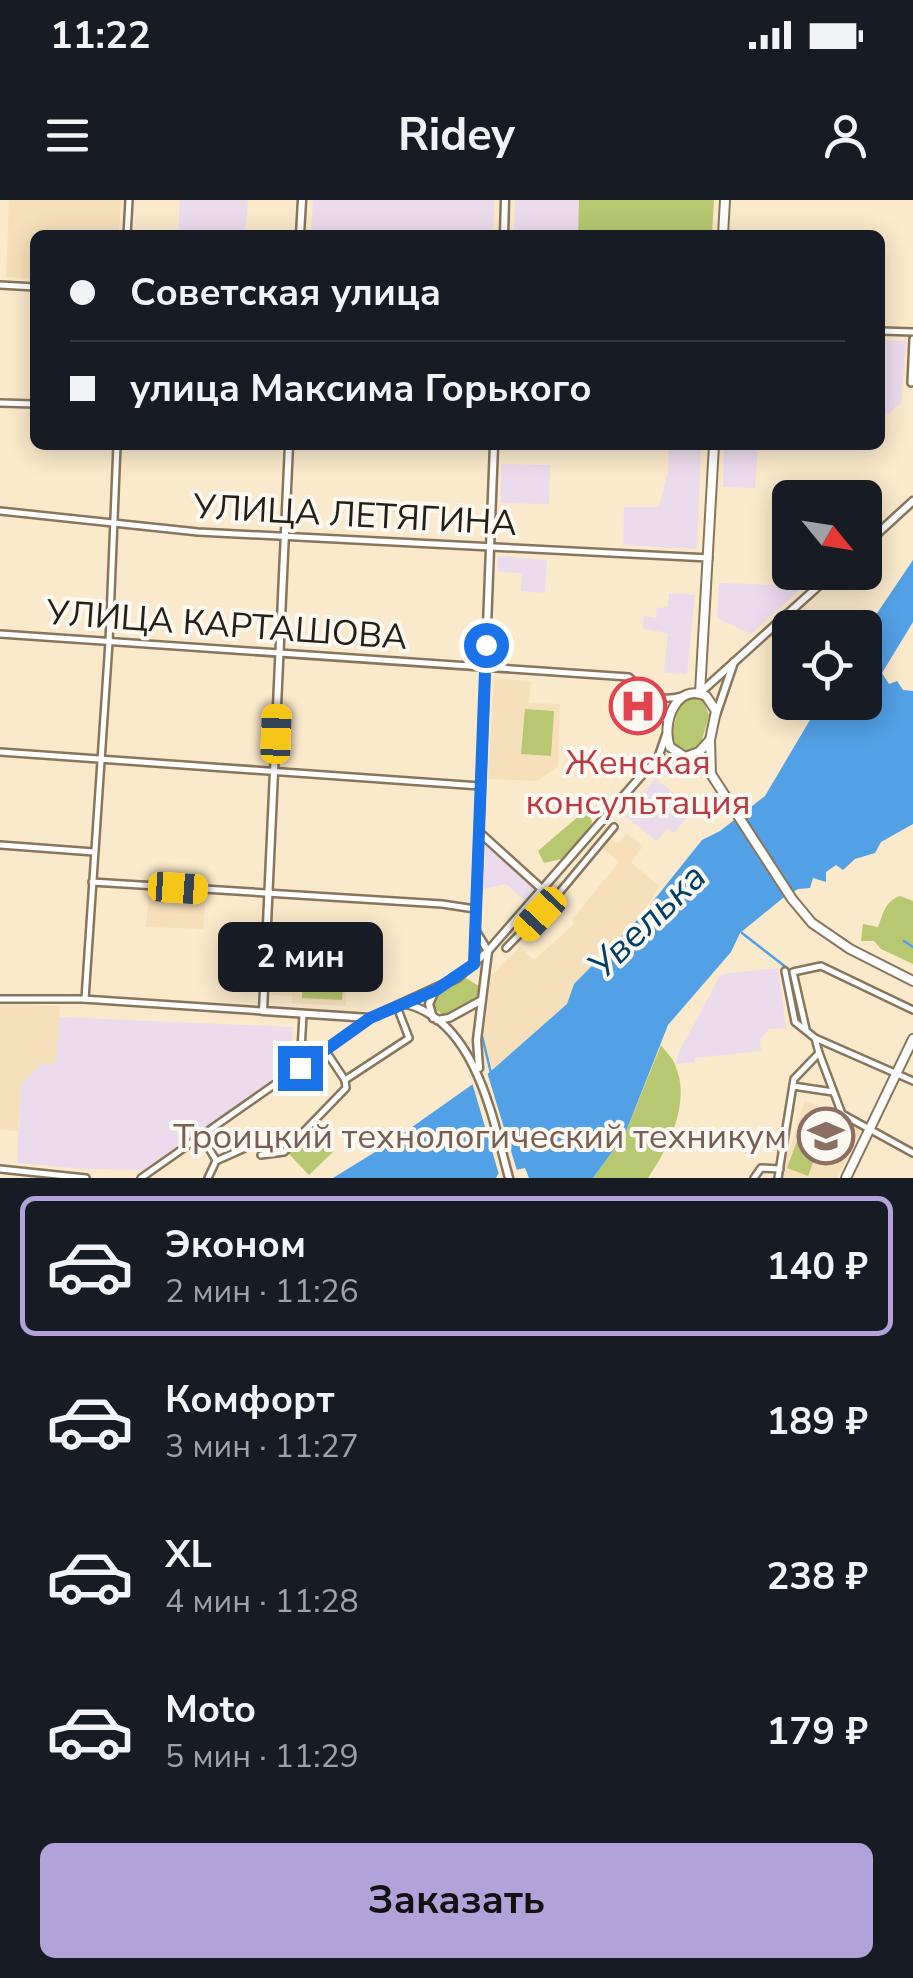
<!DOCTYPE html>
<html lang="ru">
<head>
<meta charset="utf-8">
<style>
	:root { --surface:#171b24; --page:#20242c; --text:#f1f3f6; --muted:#9ea1a6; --line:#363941; --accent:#b2a2da }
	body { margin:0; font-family:"Nunito Sans",sans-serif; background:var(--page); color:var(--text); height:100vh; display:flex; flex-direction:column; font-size:38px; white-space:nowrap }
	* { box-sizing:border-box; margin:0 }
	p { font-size:32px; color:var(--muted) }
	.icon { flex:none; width:55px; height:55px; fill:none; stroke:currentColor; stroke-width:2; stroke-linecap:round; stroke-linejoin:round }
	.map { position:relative; height:978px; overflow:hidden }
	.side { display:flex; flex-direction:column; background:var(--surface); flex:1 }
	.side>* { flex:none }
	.top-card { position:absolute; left:30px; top:30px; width:855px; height:220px; border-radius:15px; box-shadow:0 5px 25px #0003; display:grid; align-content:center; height:220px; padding:0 40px; background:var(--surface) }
	.needle { width:65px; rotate:120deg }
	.fabs { position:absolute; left:772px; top:280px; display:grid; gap:20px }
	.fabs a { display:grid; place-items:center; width:110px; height:110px; border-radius:15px; background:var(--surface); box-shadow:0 5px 25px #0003; font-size:50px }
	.end { position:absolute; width:45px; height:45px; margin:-22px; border:12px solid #1a73e8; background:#fff; box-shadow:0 0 0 5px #fff }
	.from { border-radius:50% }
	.bubble { position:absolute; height:70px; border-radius:15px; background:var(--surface); box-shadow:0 5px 25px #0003; font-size:32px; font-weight:700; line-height:70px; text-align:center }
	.car { position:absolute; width:30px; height:60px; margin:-30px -15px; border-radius:12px; box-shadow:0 0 8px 2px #0007; background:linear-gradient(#f5c518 24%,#345 0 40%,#f5c518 0 76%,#345 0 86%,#f5c518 0) }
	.top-card b { display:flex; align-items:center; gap:35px; height:95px; font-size:38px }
	.top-card b+b { border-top:2px solid var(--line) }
	.top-card i { width:25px; height:25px; background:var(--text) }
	ul { padding:18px 0 0; list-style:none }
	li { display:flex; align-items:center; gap:30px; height:140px; margin:0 20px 15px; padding:0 20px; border:5px solid transparent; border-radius:15px }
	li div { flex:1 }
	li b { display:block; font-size:38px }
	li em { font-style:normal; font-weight:700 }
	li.selected { border-color:var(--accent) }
	li>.icon { width:90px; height:90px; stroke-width:1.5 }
	.button { display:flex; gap:20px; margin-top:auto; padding:20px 40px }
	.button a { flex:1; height:115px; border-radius:15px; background:var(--accent); color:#111; font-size:40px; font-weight:700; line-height:115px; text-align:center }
	.status { display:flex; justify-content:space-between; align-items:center; height:70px; padding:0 50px; background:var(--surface); direction:ltr }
	.status svg { height:28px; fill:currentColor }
	header { display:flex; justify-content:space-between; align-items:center; height:130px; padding:0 40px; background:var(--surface); font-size:45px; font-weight:700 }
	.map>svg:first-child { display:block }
	.commercial { fill:#ecdbed }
	.built { fill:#f6e0bb }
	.green { fill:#b8c870 }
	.water { fill:#52a0e5 }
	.pier { fill:#fbe9cb }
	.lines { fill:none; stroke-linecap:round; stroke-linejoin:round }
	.stream { stroke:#52a0e5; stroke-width:2.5 }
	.minor-casing { stroke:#87765b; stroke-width:10 }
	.tertiary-casing { stroke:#87765b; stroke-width:11 }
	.secondary-casing { stroke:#87765b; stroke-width:12 }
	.minor { stroke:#fff; stroke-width:5 }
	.tertiary { stroke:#fff; stroke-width:6 }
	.secondary { stroke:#fff; stroke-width:8 }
	.route { stroke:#1a73e8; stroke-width:12 }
	.labels { text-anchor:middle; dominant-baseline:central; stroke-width:8; stroke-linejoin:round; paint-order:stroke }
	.street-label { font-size:35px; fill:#261f14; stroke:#fcf8f2 }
	.health-label { font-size:35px; fill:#be3a42; stroke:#fcf8f2 }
	.education-label { font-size:35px; fill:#785e54; stroke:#fcf8f2; text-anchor:end }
	.water-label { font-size:38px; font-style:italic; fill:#013f6b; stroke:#fcf8f2 }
</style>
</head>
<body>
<div class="status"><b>11:22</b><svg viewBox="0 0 49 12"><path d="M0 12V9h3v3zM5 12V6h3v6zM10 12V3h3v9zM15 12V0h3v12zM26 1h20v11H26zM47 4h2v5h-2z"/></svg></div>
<header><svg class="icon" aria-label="menu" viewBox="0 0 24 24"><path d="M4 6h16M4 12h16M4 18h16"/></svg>Ridey<svg class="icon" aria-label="person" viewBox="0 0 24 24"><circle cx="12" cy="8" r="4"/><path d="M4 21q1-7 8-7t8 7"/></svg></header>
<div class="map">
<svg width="913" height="978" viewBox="0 0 913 978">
	<rect width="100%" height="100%" fill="#fbe9cb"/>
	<g class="commercial">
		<polygon points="180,0 248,0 245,34 178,35"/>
		<polygon points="313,0 494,0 493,35 311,35"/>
		<polygon points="515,0 579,0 578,35 514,35"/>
		<polygon points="880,140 906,141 901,203 882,219"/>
		<polygon points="724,245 758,247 755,288 723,287"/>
		<polygon points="669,246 701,247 697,349 623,345 624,307 659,307 668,271"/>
		<polygon points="501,264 550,265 549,304 501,303"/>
		<polygon points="498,356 547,360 545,393 521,391 522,373 498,372"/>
		<polygon points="804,373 818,373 751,434 717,418 719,383 803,386"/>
		<polygon points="669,393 695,395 687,474 664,473 668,433 643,429 644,416 656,418 657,408 668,407"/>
		<polygon points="655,578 693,609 674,633 667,628 657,641 625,616"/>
		<polygon points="486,640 537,687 525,701 506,684 483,689"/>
		<polygon points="778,768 786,828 769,829 760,840 761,851 695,858 695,862 676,864 679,852 721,774"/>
		<polygon points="58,817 293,827 289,869 143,970 84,969 17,963 21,884 41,864 56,863"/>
	</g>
	<g class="built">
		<polygon points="9,0 121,0 119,35 35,35 35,79 6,77"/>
		<polygon points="494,478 531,481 529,503 560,504 558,566 538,581 488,579"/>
		<polygon points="626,634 643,646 631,663 660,686 642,715 574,784 568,804 493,869 483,840 491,776 520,746 534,760 573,725 573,718 619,662 600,646 608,636 618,644"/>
		<polygon points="149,693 206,696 203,729 146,727"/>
		<polygon points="303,754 347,758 346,806 292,803 292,796 271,795 273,763 303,762"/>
		<polygon points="0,804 60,806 56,864 41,864 21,884 18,931 0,930"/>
		<polygon points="805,900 861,929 837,978 781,978"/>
	</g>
	<g class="green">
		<polygon points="579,0 714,0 712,35 578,35"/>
		<polygon points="690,498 703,500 709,515 701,544 687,551 675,544 672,532 680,504"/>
		<polygon points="525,509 554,511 551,556 521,554"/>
		<polygon points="581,614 590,615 592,622 590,628 561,659 544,663 538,651"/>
		<path d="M900,696l13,5v63l-32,-15 -7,-8h-13l2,-17 15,3c5,-13 7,-26 22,-31z"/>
		<polygon points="303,773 344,775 342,800 302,798"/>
		<polygon points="466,778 479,786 477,797 444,815 432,808 434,795"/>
		<path d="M661,845c4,6 12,13 14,20 17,36 -7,84 -27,113h-55l32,-44z"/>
		<polygon points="806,917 827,925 808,976 787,968"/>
		<polygon points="312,928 334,951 309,975 287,952"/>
	</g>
	<polygon class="water" points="913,360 913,422 882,473 889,484 897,481 903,490 913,491 913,624 881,642 875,653 855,659 843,670 836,665 826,672 826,682 813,678 810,688 798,689 783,698 740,733 731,752 668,825 625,934 593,978 529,978 525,968 498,974 496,978 333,978 388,944 490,872 567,804 574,784 642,715 702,640 720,631 765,596 820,503 865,502 865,431"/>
	<polygon class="pier" points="487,872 518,974 500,978 471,879"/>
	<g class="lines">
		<g class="stream">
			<polyline points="742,733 787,768 798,805"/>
			<polyline points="904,741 913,747"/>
			<polyline points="479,837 482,836 491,873"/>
		</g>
		<g class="minor-casing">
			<g id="minor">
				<polyline points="127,35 129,0"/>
				<polyline points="0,85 35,87"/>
				<polyline points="880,131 913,132"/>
				<polyline points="911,183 913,139"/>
				<polyline points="0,203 35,204"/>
				<polyline points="0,311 198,332 709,358"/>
				<path d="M0,434l629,43c18,17 27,26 53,19"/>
				<polyline points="634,487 668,522"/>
				<polyline points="0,552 480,586"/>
				<polyline points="0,645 94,652"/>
				<polyline points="92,682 442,704 475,709"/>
				<polyline points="506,748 554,699 614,627"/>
				<polyline points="0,799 83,799 263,811"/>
				<polyline points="85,799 109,442 117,245"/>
				<polyline points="806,829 793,772 821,766 913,810"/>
				<polyline points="815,838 913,881"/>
				<polyline points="325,850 345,880"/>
				<polyline points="819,853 842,914 913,953"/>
				<polyline points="300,868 303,815"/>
				<polyline points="793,886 833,892"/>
				<polyline points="202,937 216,960"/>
				<polyline points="261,955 284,952 346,888 345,880 409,838 397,807"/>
				<polyline points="0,969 86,978"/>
				<polyline points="141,978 368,819"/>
				<polyline points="208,978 216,961 243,949"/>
				<polyline points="754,978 761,968 780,969"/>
				<polyline points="778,978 794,879 819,853 815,838 795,822 785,771"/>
			</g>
		</g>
		<g class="tertiary-casing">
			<g id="tertiary">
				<polyline points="300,35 302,0"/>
				<polyline points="504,35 505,0"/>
				<polyline points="289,245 263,811 370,818 457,778 488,751 648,568 680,554"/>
				<polyline points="865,345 913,301"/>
				<polyline points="701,492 834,372"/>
				<polyline points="716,515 734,462"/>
				<polyline points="657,561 666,535"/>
				<polyline points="479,632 543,690"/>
				<polyline points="475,730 488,751 477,840 479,868"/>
				<polyline points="474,763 494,245"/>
				<path d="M406,804c70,17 87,116 103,174"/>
				<polyline points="433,818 429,804 434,793"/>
				<polyline points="437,820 449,818 480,801"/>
			</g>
		</g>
		<g class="secondary-casing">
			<g id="secondary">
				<polyline points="723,35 725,0"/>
				<polyline points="700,493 714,245"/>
				<polyline points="688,556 699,552 710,540"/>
				<path d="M711,574l-1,-34 6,-29 -10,-15c-30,-14 -45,28 -36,51l41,27 81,125 20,24 38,26 63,32"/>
				<polyline points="846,978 913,839"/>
			</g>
		</g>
		<use href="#minor" class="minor"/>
		<use href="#tertiary" class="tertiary"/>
		<use href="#secondary" class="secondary"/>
	</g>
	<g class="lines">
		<polyline class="route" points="300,868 370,818 436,790 474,764 486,445"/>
	</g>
	<defs>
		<g id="hospital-ring" transform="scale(2.875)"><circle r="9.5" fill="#fcf8f2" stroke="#e0444e" stroke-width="1.5"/><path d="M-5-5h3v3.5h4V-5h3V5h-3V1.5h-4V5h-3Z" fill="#e0444e"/></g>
		<g id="university-ring" transform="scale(2.875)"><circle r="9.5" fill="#fcf8f2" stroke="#8d6e63" stroke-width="1.5"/><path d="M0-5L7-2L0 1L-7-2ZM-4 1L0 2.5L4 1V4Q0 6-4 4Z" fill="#8d6e63"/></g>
	</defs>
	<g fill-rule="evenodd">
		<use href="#hospital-ring" x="638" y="506"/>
		<use href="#university-ring" x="826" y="936"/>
	</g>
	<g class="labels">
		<g class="street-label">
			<text transform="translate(355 315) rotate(3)">УЛИЦА ЛЕТЯГИНА</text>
			<text transform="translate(227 425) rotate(4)">УЛИЦА КАРТАШОВА</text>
		</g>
		<g class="health-label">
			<text x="638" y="562">Женская<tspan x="638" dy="40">консультация</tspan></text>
		</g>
		<g class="education-label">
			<text x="787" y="936">Троицкий технологический техникум</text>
		</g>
		<g class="water-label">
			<text transform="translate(647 721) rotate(-44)">Увелька</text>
		</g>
	</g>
</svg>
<div class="fabs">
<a><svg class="needle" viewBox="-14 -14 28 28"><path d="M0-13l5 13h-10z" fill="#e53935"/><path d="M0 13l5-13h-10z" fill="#9ea1a6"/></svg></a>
<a><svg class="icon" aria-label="locate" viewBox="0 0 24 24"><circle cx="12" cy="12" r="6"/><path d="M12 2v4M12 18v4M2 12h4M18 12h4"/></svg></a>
</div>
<i class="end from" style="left:486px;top:445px"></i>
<i class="end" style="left:300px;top:868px"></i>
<div class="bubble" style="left:218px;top:722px;width:165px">2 мин</div>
<i class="car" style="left:276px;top:534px;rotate:2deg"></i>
<i class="car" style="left:178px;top:688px;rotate:94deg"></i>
<i class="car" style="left:540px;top:714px;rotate:223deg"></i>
<div class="top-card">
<b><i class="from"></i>Советская улица</b>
<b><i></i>улица Максима Горького</b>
</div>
</div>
<section class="side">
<ul>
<li class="selected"><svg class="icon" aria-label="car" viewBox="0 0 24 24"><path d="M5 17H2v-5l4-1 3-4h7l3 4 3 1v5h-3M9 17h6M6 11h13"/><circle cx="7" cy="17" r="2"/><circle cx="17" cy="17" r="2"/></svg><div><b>Эконом</b><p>2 мин · 11:26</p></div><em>140 ₽</em></li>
<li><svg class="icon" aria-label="car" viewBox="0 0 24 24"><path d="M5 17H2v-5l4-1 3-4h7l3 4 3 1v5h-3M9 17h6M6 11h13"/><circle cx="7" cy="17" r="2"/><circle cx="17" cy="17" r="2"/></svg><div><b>Комфорт</b><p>3 мин · 11:27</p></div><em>189 ₽</em></li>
<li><svg class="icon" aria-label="car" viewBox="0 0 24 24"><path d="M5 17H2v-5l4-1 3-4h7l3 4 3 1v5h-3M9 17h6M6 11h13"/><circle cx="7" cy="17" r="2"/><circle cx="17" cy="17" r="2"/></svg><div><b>XL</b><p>4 мин · 11:28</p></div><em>238 ₽</em></li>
<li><svg class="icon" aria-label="car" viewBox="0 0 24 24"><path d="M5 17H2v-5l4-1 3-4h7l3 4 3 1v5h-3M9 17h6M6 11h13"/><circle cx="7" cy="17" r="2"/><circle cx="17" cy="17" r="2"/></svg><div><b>Moto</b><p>5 мин · 11:29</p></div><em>179 ₽</em></li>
</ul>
<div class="button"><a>Заказать</a></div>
</section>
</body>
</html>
